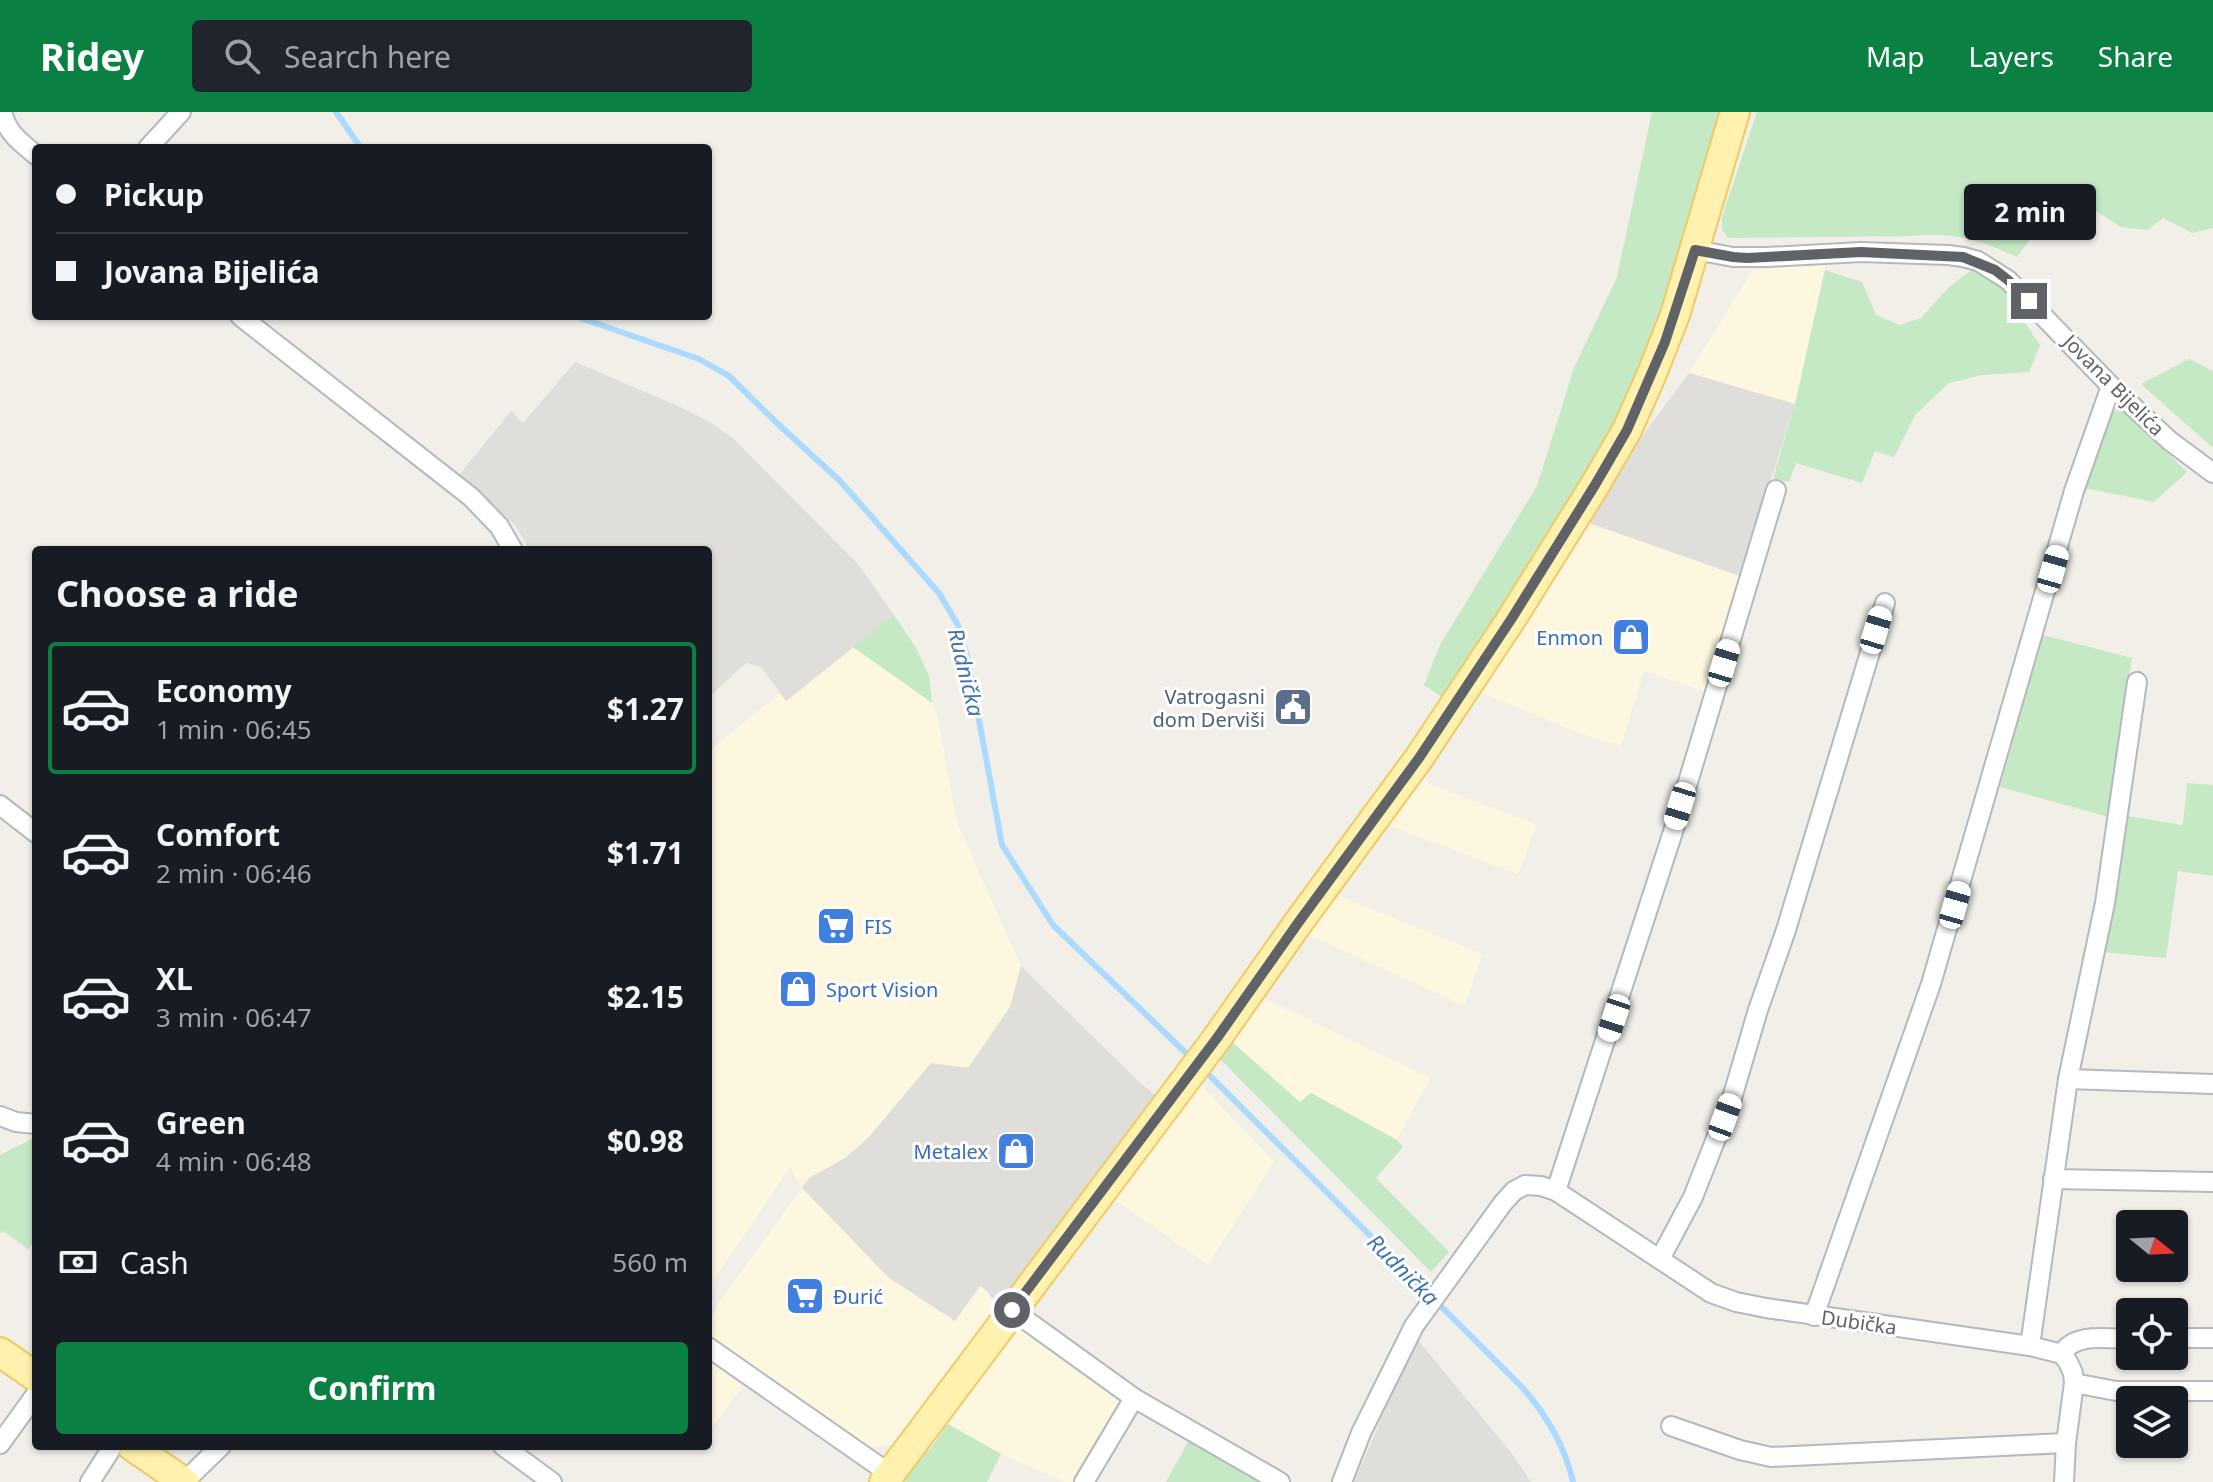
<!DOCTYPE html>
<html lang="en">
<head>
<meta charset="utf-8">
<style>
	:root { --surface:#171b24; --page:#20242c; --text:#f1f3f6; --muted:#9ea1a6; --line:#363941; --accent:#0b8043 }
	body { margin:0; font-family:"Noto Sans",sans-serif; background:var(--page); color:var(--text); height:100vh; display:flex; flex-direction:column; font-size:30px; white-space:nowrap }
	* { box-sizing:border-box; margin:0 }
	p { font-size:26px; color:var(--muted) }
	.icon { flex:none; width:44px; height:44px; fill:none; stroke:currentColor; stroke-width:2; stroke-linecap:round; stroke-linejoin:round }
	.map { position:relative; flex:1; overflow:hidden }
	.side { position:absolute; left:32px; top:434px; width:680px; height:904px; display:flex; flex-direction:column; background:var(--surface); border-radius:8px; box-shadow:0 2px 6px #0004 }
	.side>* { flex:none }
	.guide { position:absolute; left:32px; top:32px; width:680px; height:176px; border-radius:8px; box-shadow:0 2px 6px #0004; display:grid; align-content:center; height:176px; padding:0 24px; background:var(--surface) }
	.needle { width:52px; rotate:108deg }
	.controls { position:absolute; left:2116px; top:1098px; display:grid; gap:16px }
	.controls a { display:grid; place-items:center; width:72px; height:72px; border-radius:8px; background:var(--surface); box-shadow:0 2px 6px #0004; font-size:40px }
	.end { position:absolute; width:36px; height:36px; margin:-18px; border:10px solid #5f6368; background:#fff; box-shadow:0 0 0 4px #fff }
	.from { border-radius:50% }
	.bubble { position:absolute; height:56px; border-radius:8px; background:var(--surface); box-shadow:0 2px 6px #0004; font-size:26px; font-weight:700; line-height:56px; text-align:center }
	.car { position:absolute; width:24px; height:48px; margin:-24px -12px; border-radius:10px; box-shadow:0 0 6px 2px #0007; background:linear-gradient(#fff 24%,#345 0 40%,#fff 0 76%,#345 0 86%,#fff 0) }
	.guide b { display:flex; align-items:center; gap:28px; height:76px; font-size:30px }
	.guide b+b { border-top:2px solid var(--line) }
	.guide i { width:20px; height:20px; background:var(--text) }
	ul { padding:0; list-style:none }
	li { display:flex; align-items:center; gap:24px; height:132px; margin:0 16px 12px; padding:0 8px; border:4px solid transparent; border-radius:8px }
	li div { flex:1 }
	li b { display:block; font-size:30px }
	li em { font-style:normal; font-weight:700 }
	li.on { border-color:var(--accent) }
	li>.icon { width:72px; height:72px; stroke-width:1.5 }
	h2 { padding:0 24px; font-size:36px; line-height:96px }
	.pay { display:flex; align-items:center; gap:20px; height:88px; padding:0 24px; font-size:30px }
	.pay p { margin-inline-start:auto }
	.action { display:flex; gap:16px; margin-top:auto; padding:16px 24px }
	.action a { flex:1; height:92px; border-radius:8px; background:var(--accent); color:#fff; font-size:32px; font-weight:700; line-height:92px; text-align:center }
	header { display:flex; align-items:center; gap:48px; box-sizing:border-box; height:112px; padding:0 40px; background:var(--accent); color:#fff }
	header strong { font-size:38px }
	nav { display:flex; gap:44px; margin-inline-start:auto; font-size:28px }
	.search { width:560px; height:72px; background:var(--page); display:flex; align-items:center; gap:20px; box-sizing:border-box; padding:0 28px; border-radius:8px; color:var(--muted); font-size:30px }
	.map>svg:first-child { display:block }
	.commercial { fill:#fef7e0 }
	.industrial { fill:#e0deda }
	.green { fill:#c5e8c5 }
	.lines { fill:none; stroke-linecap:round; stroke-linejoin:round }
	.stream { stroke:#aadaff; stroke-width:6 }
	.street-casing { stroke:#b5b8bc; stroke-width:22 }
	.primary-casing { stroke:#f2c960; stroke-width:32 }
	.street { stroke:#fff; stroke-width:18 }
	.primary { stroke:#fff2af; stroke-width:28 }
	.route { stroke:#5f6368; stroke-width:10 }
	.labels { text-anchor:middle; dominant-baseline:central; stroke-width:6; stroke-linejoin:round; paint-order:stroke }
	.street-label { font-size:20px; fill:#5f6368; stroke:#fff }
	.shop-label { font-size:20px; fill:#366cbe; stroke:#fff; text-anchor:start }
	.service-label { font-size:20px; fill:#4e5e75; stroke:#fff; text-anchor:end }
	.water-label { font-size:22px; font-style:italic; fill:#4174aa; stroke:#fff }
</style>
</head>
<body>
<header>
<strong>Ridey</strong>
<div class="search"><svg class="icon" aria-label="search" viewBox="0 0 24 24"><circle cx="10" cy="10" r="6"/><path d="M15 15l6 6"/></svg>Search here</div>
<nav><a>Map</a><a>Layers</a><a>Share</a></nav>
</header>
<div class="map">
<svg width="2213" height="1370" viewBox="0 0 2213 1370">
	<rect width="100%" height="100%" fill="#f1efe8"/>
	<g class="commercial">
		<polygon points="1826,149 1795,292 1689,261 1752,159"/>
		<polygon points="1586,410 1740,464 1705,579 1644,559 1621,634 1582,622 1477,579"/>
		<polygon points="853,535 933,591 937,601 957,711 1021,854 1010,895 968,956 931,951 868,1026 845,1046 809,1066 970,1187 980,1174 987,1179 996,1196 998,1204 897,1332 873,1335 866,1333 719,1234 709,1221 709,1210 718,1192 802,1076 790,1055 708,1176 708,640 780,581 787,589"/>
		<polygon points="1414,666 1537,713 1518,762 1385,712"/>
		<polygon points="1335,782 1482,842 1465,894 1309,823"/>
		<polygon points="1259,884 1430,966 1397,1028 1311,981 1300,991 1233,930"/>
		<polygon points="1200,972 1274,1050 1208,1153 1111,1085 1189,979 1193,982"/>
		<polygon points="1015,1212 1120,1287 1120,1296 1075,1370 1065,1370 1001,1342 948,1312"/>
		<polygon points="708,1244 742,1275 708,1321"/>
	</g>
	<g class="industrial">
		<polygon points="575,250 678,294 708,309 734,327 858,452 894,503 786,589 761,555 746,551 708,586 708,438 530,438 515,413 459,363 511,299 523,311"/>
		<polygon points="1689,261 1795,292 1740,464 1586,410 1640,327"/>
		<polygon points="1021,854 1138,969 1160,987 998,1204 993,1187 987,1179 980,1174 955,1209 889,1166 802,1076 809,1066 845,1046 868,1026 931,951 968,956 1010,895"/>
		<polygon points="1416,1226 1510,1339 1531,1370 1354,1370"/>
	</g>
	<g class="green">
		<polygon points="1652,0 1724,0 1649,246 1584,369 1442,585 1424,573 1440,533 1537,374 1574,256 1617,165"/>
		<path d="M1757,0h456v116l-21,5 -29,-15 -15,12 -27,-3 -37,-24h-17l-17,9 -33,45c-38,-18 -63,-25 -106,-21l-183,2 -6,-8v-13z"/>
		<polygon points="1825,158 1862,170 1876,203 1900,213 1921,206 1949,175 1971,158 1995,166 2040,233 2029,260 1982,263 1949,271 1915,303 1894,345 1875,339 1862,371 1796,351 1789,370 1773,366 1795,292"/>
		<polygon points="2189,247 2213,259 2213,336 2141,272"/>
		<polygon points="2123,297 2187,360 2154,390 2084,376 2110,302 2116,298"/>
		<polygon points="894,503 916,536 929,564 932,591 853,535"/>
		<polygon points="2043,523 2132,546 2109,705 2000,675"/>
		<polygon points="2187,671 2213,673 2213,764 2178,759 2166,846 2102,840 2127,704 2183,713"/>
		<polygon points="1232,930 1300,990 1311,981 1397,1028 1403,1035 1376,1066 1449,1140 1431,1160 1220,947"/>
		<polygon points="36,1025 36,1128 28,1137 3,1119 0,1121 0,1043"/>
		<polygon points="948,1312 1001,1342 987,1370 900,1370 931,1336"/>
		<polygon points="1190,1326 1265,1370 1166,1370"/>
	</g>
	<g class="lines">
		<g class="stream">
			<polyline points="336,0 361,36"/>
			<polyline points="575,204 699,247 729,264 778,312 840,369 939,481 958,513 968,548 1002,733 1053,813 1187,942"/>
			<path d="M1208,962l313,312c24,27 44,60 52,96"/>
		</g>
		<g class="street-casing">
			<g id="street">
				<path d="M2,0c6,22 17,29 34,43"/>
				<polyline points="148,36 181,0"/>
				<polyline points="1695,138 1733,145 1767,145 1861,140 1948,143 1963,145 1978,149 2008,168 2111,274 2170,329 2213,361"/>
				<polyline points="240,204 471,385 499,414 513,438"/>
				<polyline points="0,693 36,721"/>
				<polyline points="2068,967 2213,972"/>
				<polyline points="0,1004 16,1010 36,1012"/>
				<polyline points="2053,1067 2213,1070"/>
				<polyline points="1556,1079 1672,723 1776,378"/>
				<polyline points="1660,1147 1693,1085 1732,986 1758,898 1786,818 1885,491"/>
				<polyline points="1012,1198 1134,1286 1280,1370"/>
				<polyline points="1814,1204 1931,872 2074,379 2111,274"/>
				<polyline points="2174,1226 2213,1226"/>
				<polyline points="2030,1234 2068,967 2105,791 2137,570"/>
				<polyline points="708,1235 890,1362"/>
				<path d="M2062,1242c12,-22 46,-15 68,-15"/>
				<polyline points="2074,1271 2116,1279 2213,1279"/>
				<polyline points="1671,1314 1740,1338 1771,1345 2066,1331"/>
				<polyline points="0,1332 36,1282"/>
				<polyline points="503,1334 552,1370"/>
				<polyline points="90,1370 113,1334"/>
				<polyline points="184,1370 221,1334"/>
				<polyline points="1084,1370 1134,1286"/>
				<polyline points="1342,1370 1361,1321 1414,1214 1503,1091 1514,1079 1525,1073 1541,1074 1556,1079 1711,1181 1736,1190 1766,1196 2030,1234 2062,1242 2068,1250 2073,1261 2074,1271 2066,1331 2064,1370"/>
			</g>
		</g>
		<g class="primary-casing">
			<g id="primary">
				<polyline points="0,1240 36,1265"/>
				<polyline points="132,1334 184,1370"/>
				<polyline points="884,1370 1217,926 1298,811 1419,646 1512,506 1595,373 1627,318 1651,264 1675,203 1735,0"/>
			</g>
		</g>
		<use href="#street" class="street"/>
		<use href="#primary" class="primary"/>
	</g>
	<g class="lines">
		<polyline class="route" points="1012,1198 1217,926 1298,811 1419,646 1512,506 1595,373 1627,318 1665,230 1695,138 1733,145 1747,146 1861,140 1963,145 1995,158 2008,168 2029,189"/>
	</g>
	<defs>
		<g id="shop-square" transform="scale(2)"><rect x="-9" y="-9" width="18" height="18" rx="4" fill="#3f7fe0" stroke="#fff"/><path d="M-5-2.5h2.3a2.7 3.5 0 0 1 5.4 0H5L5.5 6h-11ZM-1.5-2.5h3a1.5 2.3 0 0 0-3 0Z" fill="#fff"/></g>
		<g id="civic-square" transform="scale(2)"><rect x="-9" y="-9" width="18" height="18" rx="4" fill="#5c6f8a" stroke="#fff"/><path d="M-.6-6.5H3V-4.5H.6V-3L4-1V1h2V6H-6V1h2V-1L-.6-3ZM-1.2 2.5V6h2.4V2.5Z" fill="#fff"/></g>
		<g id="supermarket-square" transform="scale(2)"><rect x="-9" y="-9" width="18" height="18" rx="4" fill="#3f7fe0" stroke="#fff"/><path d="M-6-5.5h2.5l.6 2H6L4.5 2H-2.5L-4.4-4H-6ZM-1.5 3.2a1.3 1.3 0 1 0 .1 0ZM3 3.2a1.3 1.3 0 1 0 .1 0Z" fill="#fff"/></g>
	</defs>
	<g fill-rule="evenodd">
		<use href="#shop-square" x="1631" y="525"/>
		<use href="#civic-square" x="1293" y="595"/>
		<use href="#supermarket-square" x="836" y="814"/>
		<use href="#shop-square" x="798" y="877"/>
		<use href="#shop-square" x="1016" y="1039"/>
		<use href="#supermarket-square" x="805" y="1184"/>
	</g>
	<g class="labels">
		<g class="street-label">
			<text transform="translate(2114 273) rotate(45)">Jovana Bijelića</text>
			<text transform="translate(1859 1210) rotate(8)">Dubička</text>
		</g>
		<g class="shop-label">
			<text x="1603" y="525" text-anchor="end">Enmon</text>
			<text x="864" y="814">FIS</text>
			<text x="826" y="877">Sport Vision</text>
			<text x="988" y="1039" text-anchor="end">Metalex</text>
			<text x="833" y="1184">Đurić</text>
		</g>
		<g class="service-label">
			<text x="1265" y="584">Vatrogasni<tspan x="1265" dy="23">dom Derviši</tspan></text>
		</g>
		<g class="water-label">
			<text transform="translate(967 560) rotate(76)">Rudnička</text>
			<text transform="translate(1404 1157) rotate(45)">Rudnička</text>
		</g>
	</g>
</svg>
<div class="controls">
<a><svg class="needle" viewBox="-14 -14 28 28"><path d="M0-13l5 13h-10z" fill="#e53935"/><path d="M0 13l5-13h-10z" fill="#9ea1a6"/></svg></a>
<a><svg class="icon" aria-label="locate" viewBox="0 0 24 24"><circle cx="12" cy="12" r="6"/><path d="M12 2v4M12 18v4M2 12h4M18 12h4"/></svg></a>
<a><svg class="icon" aria-label="layers" viewBox="0 0 24 24"><path d="M12 4l9 5-9 5-9-5zM3 14l9 5 9-5"/></svg></a>
</div>
<i class="end from" style="left:1012px;top:1198px"></i>
<i class="end" style="left:2029px;top:189px"></i>
<div class="bubble" style="left:1964px;top:72px;width:132px">2 min</div>
<i class="car" style="left:2053px;top:457px;rotate:16deg"></i>
<i class="car" style="left:1876px;top:518px;rotate:17deg"></i>
<i class="car" style="left:1724px;top:551px;rotate:17deg"></i>
<i class="car" style="left:1680px;top:694px;rotate:197deg"></i>
<i class="car" style="left:1955px;top:793px;rotate:16deg"></i>
<i class="car" style="left:1614px;top:906px;rotate:198deg"></i>
<i class="car" style="left:1725px;top:1005px;rotate:20deg"></i>
<div class="guide">
<b><i class="from"></i>Pickup</b>
<b><i></i>Jovana Bijelića</b>
</div>
<section class="side">
<h2>Choose a ride</h2>
<ul>
<li class="on"><svg class="icon" aria-label="car" viewBox="0 0 24 24"><path d="M5 17H2v-5l4-1 3-4h7l3 4 3 1v5h-3M9 17h6M6 11h13"/><circle cx="7" cy="17" r="2"/><circle cx="17" cy="17" r="2"/></svg><div><b>Economy</b><p>1 min · 06:45</p></div><em>$1.27</em></li>
<li><svg class="icon" aria-label="car" viewBox="0 0 24 24"><path d="M5 17H2v-5l4-1 3-4h7l3 4 3 1v5h-3M9 17h6M6 11h13"/><circle cx="7" cy="17" r="2"/><circle cx="17" cy="17" r="2"/></svg><div><b>Comfort</b><p>2 min · 06:46</p></div><em>$1.71</em></li>
<li><svg class="icon" aria-label="car" viewBox="0 0 24 24"><path d="M5 17H2v-5l4-1 3-4h7l3 4 3 1v5h-3M9 17h6M6 11h13"/><circle cx="7" cy="17" r="2"/><circle cx="17" cy="17" r="2"/></svg><div><b>XL</b><p>3 min · 06:47</p></div><em>$2.15</em></li>
<li><svg class="icon" aria-label="car" viewBox="0 0 24 24"><path d="M5 17H2v-5l4-1 3-4h7l3 4 3 1v5h-3M9 17h6M6 11h13"/><circle cx="7" cy="17" r="2"/><circle cx="17" cy="17" r="2"/></svg><div><b>Green</b><p>4 min · 06:48</p></div><em>$0.98</em></li>
</ul>
<div class="pay"><svg class="icon" aria-label="cash" viewBox="0 0 24 24"><path d="M3 7h18v10H3z"/><circle cx="12" cy="12" r="2"/></svg>Cash<p>560 m</p></div>
<div class="action"><a>Confirm</a></div>
</section>
</div>
</body>
</html>
